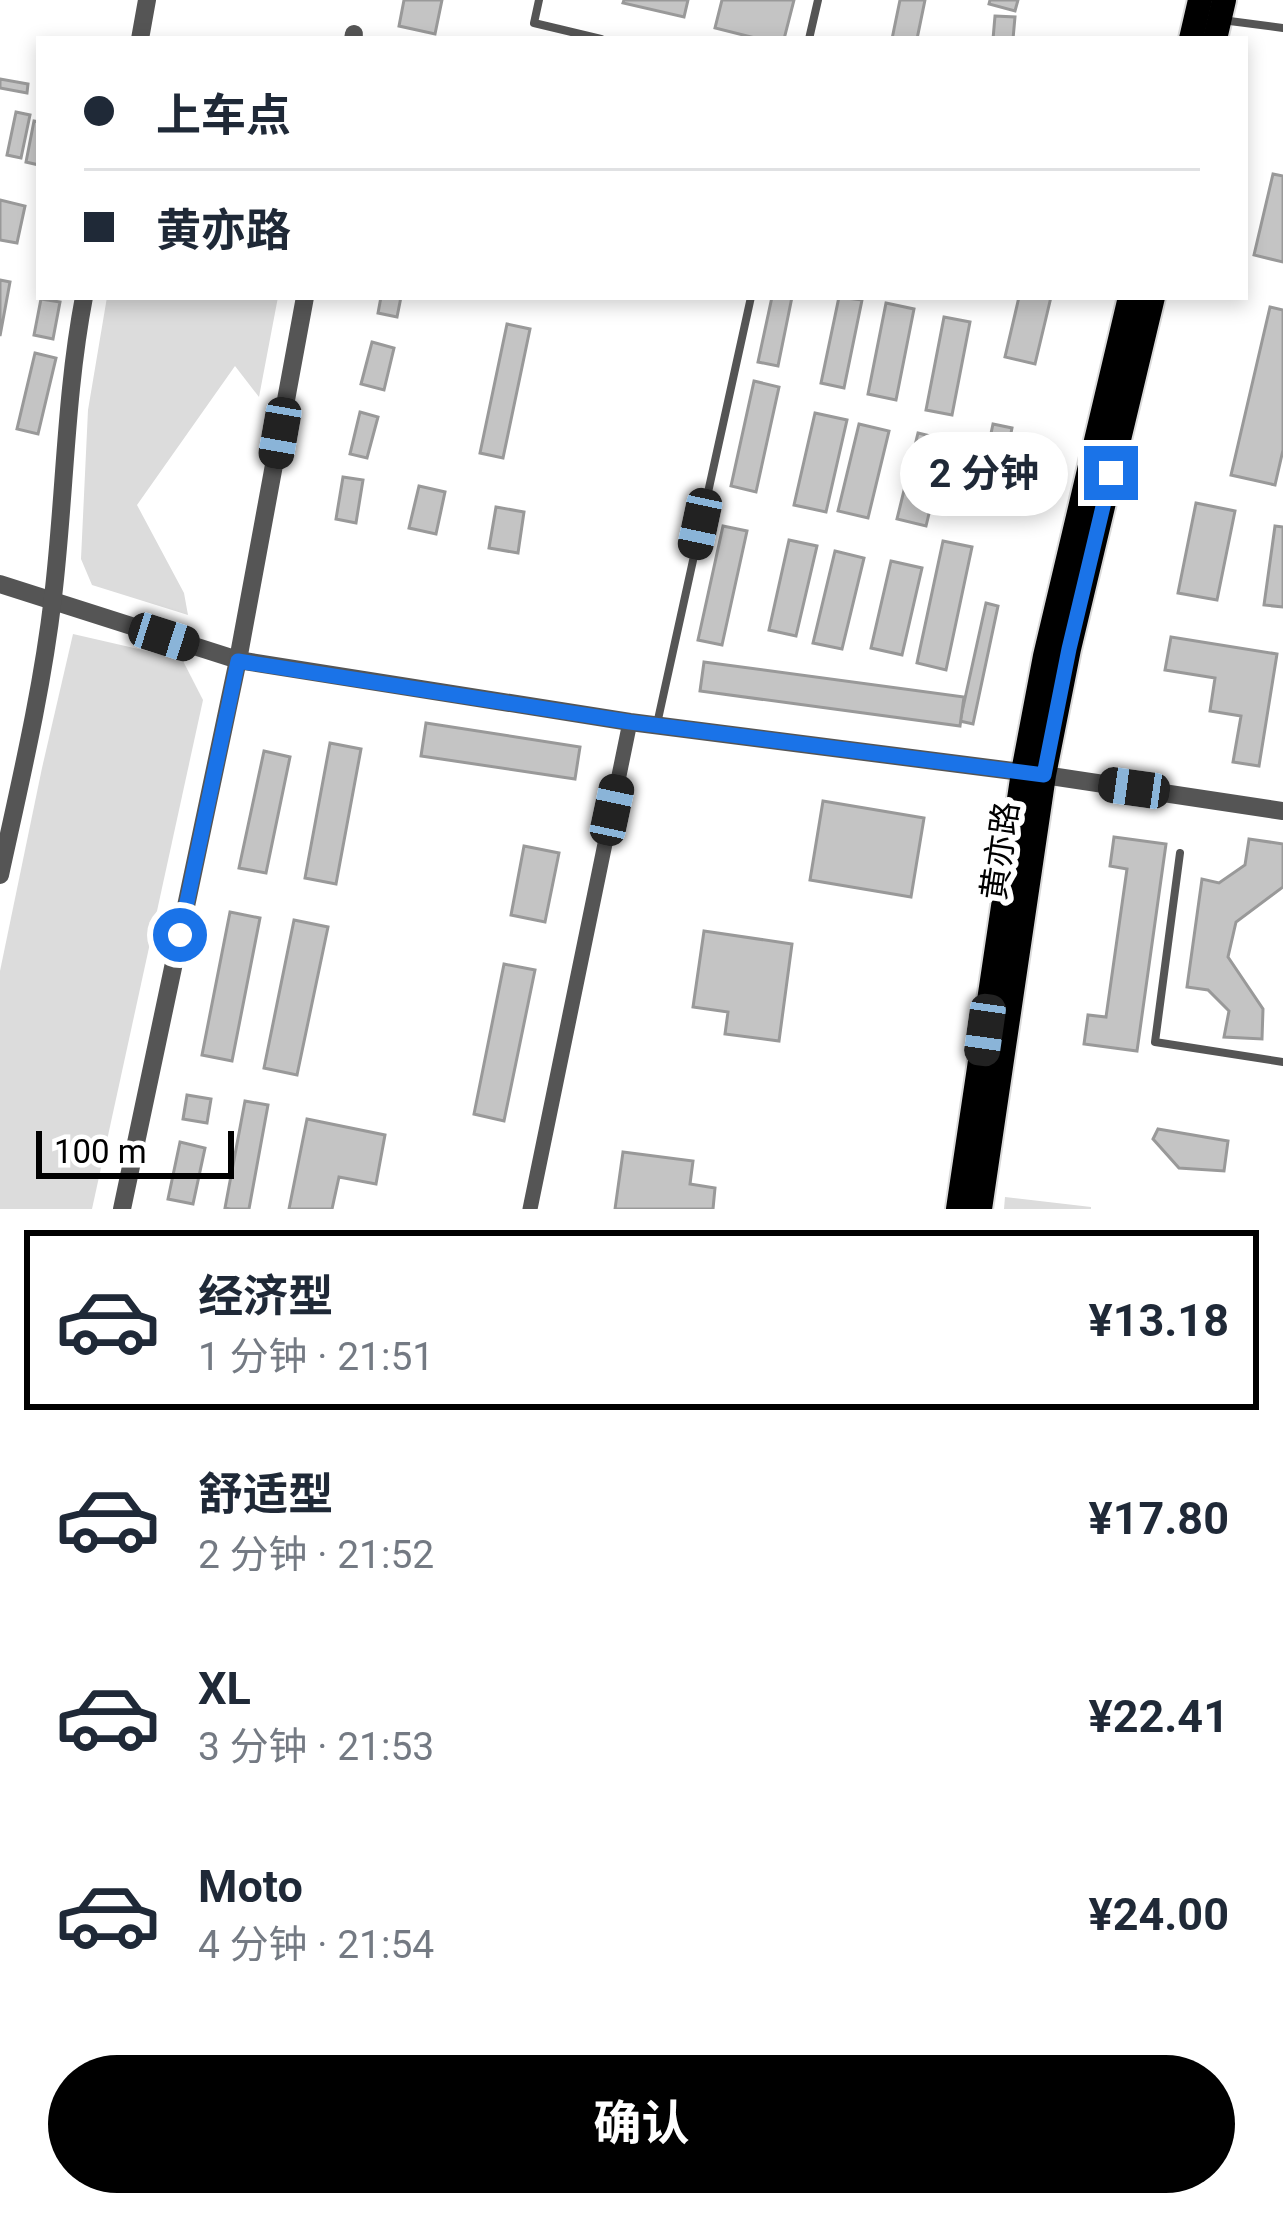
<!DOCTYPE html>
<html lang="zh">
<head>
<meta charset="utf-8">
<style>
	:root { --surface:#fff; --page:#f6f6f7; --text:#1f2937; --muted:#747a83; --line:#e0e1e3; --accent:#000 }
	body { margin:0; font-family:Roboto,"Noto Sans SC",sans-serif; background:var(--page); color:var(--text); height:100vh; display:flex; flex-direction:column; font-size:45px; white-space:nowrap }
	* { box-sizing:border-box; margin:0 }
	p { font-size:39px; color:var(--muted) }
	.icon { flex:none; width:66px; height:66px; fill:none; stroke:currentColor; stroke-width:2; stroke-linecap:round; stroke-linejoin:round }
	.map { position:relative; height:1209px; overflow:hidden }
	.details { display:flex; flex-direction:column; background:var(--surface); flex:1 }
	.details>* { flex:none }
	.guide { position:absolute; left:36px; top:36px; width:1212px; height:264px; border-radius:0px; box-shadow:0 6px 18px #0003; display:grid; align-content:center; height:264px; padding:0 48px; background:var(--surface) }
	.scale { position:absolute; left:36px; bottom:30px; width:198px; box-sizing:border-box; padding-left:12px; border:6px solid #000; border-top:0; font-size:33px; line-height:42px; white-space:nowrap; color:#000; -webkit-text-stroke:9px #fff; paint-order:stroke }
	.end { position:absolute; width:54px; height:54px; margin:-27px; border:15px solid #1a73e8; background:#fff; box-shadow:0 0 0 6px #fff }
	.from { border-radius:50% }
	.bubble { position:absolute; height:84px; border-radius:42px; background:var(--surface); box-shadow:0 6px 18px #0003; font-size:39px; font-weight:700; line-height:84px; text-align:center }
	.car { position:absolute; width:36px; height:72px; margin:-36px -18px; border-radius:15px; box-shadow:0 0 9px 3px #0007; background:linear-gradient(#222 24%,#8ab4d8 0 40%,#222 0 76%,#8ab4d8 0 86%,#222 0) }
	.guide b { display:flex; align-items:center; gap:42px; height:114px; font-size:45px }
	.guide b+b { border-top:3px solid var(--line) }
	.guide i { width:30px; height:30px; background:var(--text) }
	ul { padding:21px 0 0; list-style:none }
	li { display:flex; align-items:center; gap:36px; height:180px; margin:0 24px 18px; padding:0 24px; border:6px solid transparent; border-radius:0px }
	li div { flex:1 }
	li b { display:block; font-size:45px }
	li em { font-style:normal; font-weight:700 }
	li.on { border-color:var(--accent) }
	li>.icon { width:108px; height:108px; stroke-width:1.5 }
	.primary-button { display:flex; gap:24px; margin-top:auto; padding:24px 48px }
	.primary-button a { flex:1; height:138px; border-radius:72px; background:var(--accent); color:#fff; font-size:48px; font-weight:700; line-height:138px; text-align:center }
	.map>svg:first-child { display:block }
	.green { fill:#dcdcdc }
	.building { fill:#c4c4c4; stroke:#999; stroke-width:3 }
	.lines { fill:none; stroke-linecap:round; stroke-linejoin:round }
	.primary-casing { stroke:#dbdbdb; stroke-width:28 }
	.service { stroke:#555; stroke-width:8 }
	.minor { stroke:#555; stroke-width:15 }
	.tertiary { stroke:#555; stroke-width:18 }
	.primary { stroke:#000; stroke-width:24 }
	.route { stroke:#1a73e8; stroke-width:15 }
	.labels { text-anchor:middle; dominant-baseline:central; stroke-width:12; stroke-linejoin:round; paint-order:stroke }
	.street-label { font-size:33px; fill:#000; stroke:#fff }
</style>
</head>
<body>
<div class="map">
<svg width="1283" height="1209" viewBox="0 0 1283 1209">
	<rect width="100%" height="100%" fill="#fff"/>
	<g class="green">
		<polygon points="107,297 278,297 259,397 235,366 137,505 184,593 188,615 92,585 81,559 88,410"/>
		<polygon points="73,634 182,659 203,700 92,1209 0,1209 0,971 42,768"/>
		<polygon points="1005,1197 1091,1207 1091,1209 1004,1209"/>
	</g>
	<g class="building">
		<polygon points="404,0 442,0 435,34 399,26"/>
		<polygon points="624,0 688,0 684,17 623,3"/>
		<polygon points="722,0 794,0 784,39 759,39 715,28"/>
		<polygon points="900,0 925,0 917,39 892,39"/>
		<polygon points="990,0 1018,0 1015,11 989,4"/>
		<polygon points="995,16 1015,17 1013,39 993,39"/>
		<polygon points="0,79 28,84 27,93 0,88"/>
		<polygon points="16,112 30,115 21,158 7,155"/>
		<polygon points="34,121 39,122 39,165 26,162"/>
		<polygon points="1273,174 1283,176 1283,262 1254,255"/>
		<polygon points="0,200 25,206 17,243 0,240"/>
		<polygon points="0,280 10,282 0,336"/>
		<polygon points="381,297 401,297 397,317 378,313"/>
		<polygon points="772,297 792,297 778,366 758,362"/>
		<polygon points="839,297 862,300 844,388 821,383"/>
		<polygon points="1019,297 1051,297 1035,364 1005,357"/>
		<polygon points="41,299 60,302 53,339 34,335"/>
		<polygon points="886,303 914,309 896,400 868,394"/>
		<polygon points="1270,307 1283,310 1283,450 1275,485 1231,475"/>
		<polygon points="944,317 970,322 952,415 926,410"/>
		<polygon points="507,324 530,329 503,458 480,453"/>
		<polygon points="372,342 394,348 384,390 361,384"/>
		<polygon points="35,353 56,358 38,434 17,429"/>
		<polygon points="754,381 779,387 756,492 731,486"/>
		<polygon points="360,412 378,417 367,458 350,454"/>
		<polygon points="815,413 847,420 826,512 794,505"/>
		<polygon points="859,424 889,431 868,518 838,511"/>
		<polygon points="993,424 1012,428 999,494 979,490"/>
		<polygon points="918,433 947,440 926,526 897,519"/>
		<polygon points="343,477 363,480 356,523 336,519"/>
		<polygon points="419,486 445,492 436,534 409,528"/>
		<polygon points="1196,503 1235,511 1217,600 1178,593"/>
		<polygon points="496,507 524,512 518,553 489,548"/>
		<polygon points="723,526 747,531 722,645 698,640"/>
		<polygon points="1275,526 1283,527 1283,607 1264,605"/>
		<polygon points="789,540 817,546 796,636 769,630"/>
		<polygon points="943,541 972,547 946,670 917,663"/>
		<polygon points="835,551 864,558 842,649 813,643"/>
		<polygon points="891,561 922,568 902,655 871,648"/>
		<polygon points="986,603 998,606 973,724 960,721"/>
		<polygon points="1171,637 1277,654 1259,766 1233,762 1241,716 1210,711 1215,678 1165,670"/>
		<polygon points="704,662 964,697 960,726 700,691"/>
		<polygon points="426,723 580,747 575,779 421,756"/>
		<polygon points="330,743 361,749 336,884 305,878"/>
		<polygon points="264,751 290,757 266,873 239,868"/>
		<polygon points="823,801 924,818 911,897 810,880"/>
		<polygon points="1114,837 1166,844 1137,1051 1084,1044 1088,1015 1106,1017 1127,869 1110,866"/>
		<polygon points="1249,839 1283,844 1283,887 1236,922 1228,957 1263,1009 1262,1039 1224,1037 1229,1011 1208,990 1187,987 1202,879 1219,883 1245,865"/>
		<polygon points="524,846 559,853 545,922 511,915"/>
		<polygon points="230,912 260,918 232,1061 202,1055"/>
		<polygon points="294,920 328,927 297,1075 264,1068"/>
		<polygon points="704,931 792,944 779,1041 725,1034 728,1012 693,1007"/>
		<polygon points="504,964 535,970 504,1121 474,1114"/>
		<polygon points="187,1095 211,1099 207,1123 183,1119"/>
		<polygon points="245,1101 268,1105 249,1209 230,1209 225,1208"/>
		<polygon points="307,1119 385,1135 376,1184 339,1177 332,1209 289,1209"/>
		<polygon points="1158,1129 1228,1141 1224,1171 1179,1168 1153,1139"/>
		<polygon points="180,1142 205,1148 193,1204 168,1199"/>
		<polygon points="623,1152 693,1161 690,1184 715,1188 713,1209 615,1209"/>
	</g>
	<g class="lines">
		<g class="primary-casing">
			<g id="primary">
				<polyline points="1191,39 1200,0"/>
				<polyline points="1215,39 1224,0"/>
				<polyline points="958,1209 1023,772 1045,656 1130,297"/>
				<polyline points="980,1209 1044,775 1069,649 1153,297"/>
			</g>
		</g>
		<g class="service">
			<polyline points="539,0 534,23 601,39"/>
			<polyline points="1222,20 1283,28"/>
			<polyline points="809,39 818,0"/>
			<polyline points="657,724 751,297"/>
			<polyline points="1180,853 1155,1042 1283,1062"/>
		</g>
		<polyline class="minor" points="530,1209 630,722"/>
		<g class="tertiary">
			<polyline points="140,39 147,0"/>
			<polyline points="353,39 354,34"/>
			<polyline points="0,584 238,660 630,722 1044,775 1283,811"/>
			<path d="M0,875c20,-92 42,-184 53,-278 12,-100 12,-201 31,-300"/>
			<polyline points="122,1209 238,660 305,297"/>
		</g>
		<use href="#primary" class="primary"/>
	</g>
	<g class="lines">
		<polyline class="route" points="180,935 238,661 630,722 1044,775 1069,649 1111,473"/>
	</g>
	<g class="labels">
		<g class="street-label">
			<text transform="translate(1000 851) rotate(-82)">黄亦路</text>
		</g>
	</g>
</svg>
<div class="scale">100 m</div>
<i class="end from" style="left:180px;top:935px"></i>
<i class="end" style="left:1111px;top:473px"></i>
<div class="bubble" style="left:900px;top:432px;width:168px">2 分钟</div>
<i class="car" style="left:280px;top:433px;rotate:190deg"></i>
<i class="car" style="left:700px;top:524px;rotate:192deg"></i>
<i class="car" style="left:164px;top:637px;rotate:108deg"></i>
<i class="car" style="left:1134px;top:788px;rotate:278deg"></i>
<i class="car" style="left:612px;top:810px;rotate:12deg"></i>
<i class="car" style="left:985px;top:1030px;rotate:188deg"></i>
<div class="guide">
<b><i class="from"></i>上车点</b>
<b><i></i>黄亦路</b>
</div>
</div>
<section class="details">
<ul>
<li class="on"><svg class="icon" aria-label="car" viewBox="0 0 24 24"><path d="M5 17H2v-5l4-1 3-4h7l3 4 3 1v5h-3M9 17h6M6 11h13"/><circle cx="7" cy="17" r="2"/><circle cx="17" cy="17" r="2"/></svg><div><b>经济型</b><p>1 分钟 · 21:51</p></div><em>¥13.18</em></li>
<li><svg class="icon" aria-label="car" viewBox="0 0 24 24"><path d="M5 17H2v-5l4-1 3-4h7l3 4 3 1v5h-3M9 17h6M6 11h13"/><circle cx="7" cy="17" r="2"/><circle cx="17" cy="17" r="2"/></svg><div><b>舒适型</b><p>2 分钟 · 21:52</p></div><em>¥17.80</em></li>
<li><svg class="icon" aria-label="car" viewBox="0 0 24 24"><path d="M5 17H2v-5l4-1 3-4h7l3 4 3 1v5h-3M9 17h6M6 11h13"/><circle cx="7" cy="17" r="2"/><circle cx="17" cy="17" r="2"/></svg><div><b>XL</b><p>3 分钟 · 21:53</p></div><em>¥22.41</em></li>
<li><svg class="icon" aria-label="car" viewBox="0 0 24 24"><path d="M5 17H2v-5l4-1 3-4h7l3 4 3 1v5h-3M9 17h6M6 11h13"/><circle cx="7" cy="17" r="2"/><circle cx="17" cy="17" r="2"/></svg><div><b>Moto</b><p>4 分钟 · 21:54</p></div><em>¥24.00</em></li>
</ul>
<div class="primary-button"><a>确认</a></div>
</section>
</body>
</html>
